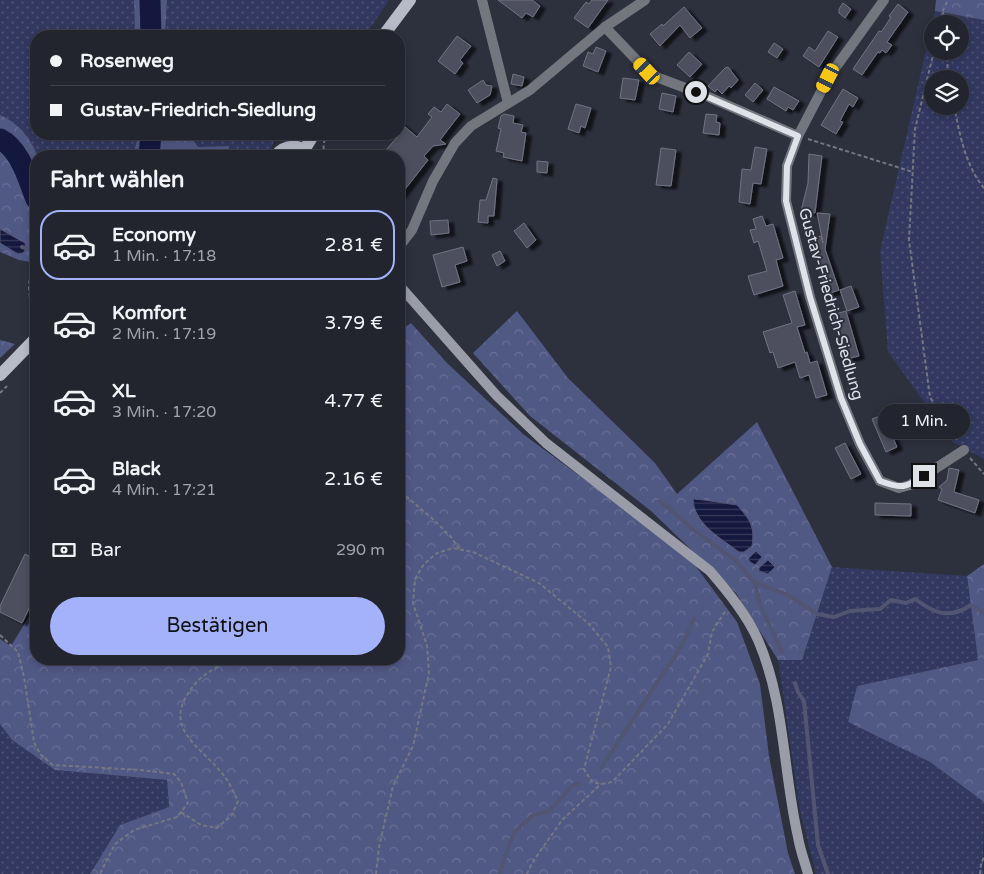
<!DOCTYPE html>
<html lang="de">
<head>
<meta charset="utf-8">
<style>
	:root { --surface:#22242e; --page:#2e303a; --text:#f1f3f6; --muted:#a2a4aa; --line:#3f414a; --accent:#a4b2fc }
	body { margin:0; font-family:"Varela Round",sans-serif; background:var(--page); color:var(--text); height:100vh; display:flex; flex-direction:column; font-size:19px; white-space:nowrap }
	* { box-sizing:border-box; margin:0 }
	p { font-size:16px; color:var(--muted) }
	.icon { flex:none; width:28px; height:28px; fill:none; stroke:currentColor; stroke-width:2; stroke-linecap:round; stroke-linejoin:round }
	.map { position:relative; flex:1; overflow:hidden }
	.sheet { position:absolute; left:30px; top:150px; width:375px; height:515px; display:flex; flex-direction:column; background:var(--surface); border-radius:20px; box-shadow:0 2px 8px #0003,0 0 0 1px var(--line) }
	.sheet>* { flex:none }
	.guide { position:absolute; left:30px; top:30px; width:375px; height:110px; border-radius:20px; box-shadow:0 2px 8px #0003,0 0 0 1px var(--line); display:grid; align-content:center; height:110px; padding:0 20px; background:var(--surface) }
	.controls { position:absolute; left:924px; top:15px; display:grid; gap:10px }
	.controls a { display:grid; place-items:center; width:45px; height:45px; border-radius:50%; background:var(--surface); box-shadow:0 2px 8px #0003,0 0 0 1px var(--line); font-size:25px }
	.end { position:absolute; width:22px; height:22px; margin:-11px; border:6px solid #e0e2ea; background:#111; box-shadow:0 0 0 2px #111 }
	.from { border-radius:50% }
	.bubble { position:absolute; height:35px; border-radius:18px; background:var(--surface); box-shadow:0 2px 8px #0003,0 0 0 1px var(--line); font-size:16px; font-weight:600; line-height:35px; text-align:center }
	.car { position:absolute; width:15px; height:30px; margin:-15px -8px; border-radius:6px; box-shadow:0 0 4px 1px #0007; background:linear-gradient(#f5c518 24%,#345 0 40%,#f5c518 0 76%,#345 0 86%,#f5c518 0) }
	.guide b { display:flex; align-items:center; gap:18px; height:48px; font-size:19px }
	.guide b+b { border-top:1px solid var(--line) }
	.guide i { width:12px; height:12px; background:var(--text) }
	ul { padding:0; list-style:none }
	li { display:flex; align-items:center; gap:15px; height:70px; margin:0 10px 8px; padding:0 10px; border:2px solid transparent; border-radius:20px }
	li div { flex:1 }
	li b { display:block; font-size:19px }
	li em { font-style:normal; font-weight:600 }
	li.selected { border-color:var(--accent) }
	li>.icon { width:45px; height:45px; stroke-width:1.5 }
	h2 { padding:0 20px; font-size:22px; line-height:60px }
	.pay { display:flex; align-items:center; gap:12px; height:55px; padding:0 20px; font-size:19px }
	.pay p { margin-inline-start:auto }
	.cta { display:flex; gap:10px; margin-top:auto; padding:10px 20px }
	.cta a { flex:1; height:58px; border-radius:30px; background:var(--accent); color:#111; font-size:20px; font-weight:600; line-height:58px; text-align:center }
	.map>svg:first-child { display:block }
	.grass { fill:url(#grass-dots); fill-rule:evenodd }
	.forest { fill:url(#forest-crowns) }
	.water { fill:url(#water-rules); stroke:#525572 }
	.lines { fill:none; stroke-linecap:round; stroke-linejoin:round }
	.stream { stroke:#525572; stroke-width:4 }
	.river { stroke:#15183e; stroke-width:21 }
	.building { fill:#4d505e; stroke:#707382; filter:url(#shadow) }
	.path { stroke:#747782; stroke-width:2; stroke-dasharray:4 2.5; stroke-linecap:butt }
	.minor { stroke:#74767d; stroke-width:10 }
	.secondary { stroke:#9a9da7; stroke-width:10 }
	.primary { stroke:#b7bbc8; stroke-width:12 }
	.route { stroke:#e0e2ea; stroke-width:6 }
	.labels { text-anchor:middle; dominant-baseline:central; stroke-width:4; stroke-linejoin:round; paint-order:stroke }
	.street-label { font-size:16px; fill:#e0e2ea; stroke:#2d303d }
</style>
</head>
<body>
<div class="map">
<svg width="984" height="874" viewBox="0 0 984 874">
	<defs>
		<pattern id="grass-dots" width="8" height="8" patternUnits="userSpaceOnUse" patternTransform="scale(1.25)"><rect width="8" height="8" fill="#32385f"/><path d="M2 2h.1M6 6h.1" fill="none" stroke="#4f5476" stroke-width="1.8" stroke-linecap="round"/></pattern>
		<pattern id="forest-crowns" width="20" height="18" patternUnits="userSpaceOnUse" patternTransform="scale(1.25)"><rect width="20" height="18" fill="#505884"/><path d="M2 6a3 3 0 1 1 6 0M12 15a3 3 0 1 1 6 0" fill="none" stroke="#697096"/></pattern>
		<pattern id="water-rules" width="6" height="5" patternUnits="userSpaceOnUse" patternTransform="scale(1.25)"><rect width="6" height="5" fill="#15183e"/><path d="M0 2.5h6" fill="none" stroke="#37395a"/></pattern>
		<filter id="shadow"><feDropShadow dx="5.5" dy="3" stdDeviation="1" flood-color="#0009"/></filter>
	</defs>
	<rect width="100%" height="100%" fill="#2d303d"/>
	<g class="grass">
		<path d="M0,0h134l1,36h-99v98h101v6l-4,16h-95c-9,-19 -18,-32 -38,-41z"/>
		<polygon points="167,0 389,0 365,36 165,36"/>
		<path d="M935,11l49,9v439l-31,-17 -65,-90 -8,-101zM932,24h28v27h-28zM932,79h28v27h-28z"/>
		<polygon points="189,134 297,134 295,136 274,141 268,156 229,156 229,146 198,147"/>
		<polygon points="832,567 967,576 978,660 857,686 848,722 930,762 984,802 983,874 816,874 800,811 778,660 802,660"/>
		<polygon points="0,724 12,740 55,770 167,780 169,807 120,825 90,874 0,874"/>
	</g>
	<g class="forest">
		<polygon points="134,0 167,0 165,36 135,36"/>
		<polygon points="936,0 984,0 984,20 935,11"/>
		<path d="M0,115c20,9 29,22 38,41h-2v107l-17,-3 -19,-8z"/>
		<polygon points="137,134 189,134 198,147 229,146 229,156 133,156 137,140"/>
		<polygon points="517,311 568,378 655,463 677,494 757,422 832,567 802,660 778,660 736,593 651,511 530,416 473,353"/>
		<polygon points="411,323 447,363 523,434 689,557 737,622 760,684 769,756 788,853 795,874 90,874 120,825 169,807 167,780 55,770 12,740 0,724 0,639 11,646 36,605 36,659 399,659 399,331"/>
		<polygon points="0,340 15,344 0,358"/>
		<polygon points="984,564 984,802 930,762 848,722 857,686 978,660 967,576"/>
	</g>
	<g class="water">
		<polygon points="0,229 25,243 26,249 23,253 18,254 0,243"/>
		<path d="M693,499c15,1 29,4 44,6 13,15 18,21 15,41l-8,6h-5c-18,-14 -45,-28 -46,-53z"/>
		<polygon points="756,551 762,557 755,565 750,562 748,559"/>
		<polygon points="768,560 775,567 768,574 759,571 759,568"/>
	</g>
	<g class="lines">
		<g class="stream">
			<polyline points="22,247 36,251"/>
			<path d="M660,501l36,31 39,28 19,22 34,13 29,19 17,3 16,-6 30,-2 11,-9 15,3 9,-4c19,14 34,21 56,6l13,8"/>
			<polyline points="755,582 759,602 782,652"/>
			<polyline points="795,683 798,692 804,701 818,845 828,874"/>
			<polyline points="601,768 682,645 694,619"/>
			<polyline points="499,874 514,832 532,816 549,811 573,785 579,784"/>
		</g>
		<g class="river">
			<polyline points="150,0 151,36"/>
			<path d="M0,139c20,10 28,40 36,60"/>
			<polyline points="149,156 151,134"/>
		</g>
	</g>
	<g class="building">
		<polygon points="498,0 532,0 540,6 533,17 526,13 522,18"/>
		<polygon points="592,0 608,0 588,28 574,18 586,2 589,4"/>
		<polygon points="843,3 851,9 845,18 839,13 839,9"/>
		<polygon points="898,4 908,12 887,42 892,45 886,53 882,50 880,53 878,52 862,75 853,69 879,31 881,32 886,25 891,17 889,16"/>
		<polygon points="684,7 702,28 690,38 680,25 660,46 650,34 662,24 663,26"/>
		<polygon points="828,31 838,37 819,67 803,56 809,47 815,51"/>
		<polygon points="457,36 471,46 460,60 463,63 455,74 438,61"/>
		<polygon points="774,43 783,49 777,58 768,52"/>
		<polygon points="596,47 606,51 598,72 583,66 588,52 593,54"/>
		<polygon points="689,52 702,64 690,77 677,65"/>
		<polygon points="728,67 738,80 731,88 729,86 722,94 717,89 715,92 708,86 725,68"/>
		<polygon points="513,74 524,77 522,86 511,84"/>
		<polygon points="623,78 639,80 635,100 620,98"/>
		<polygon points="483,80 486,85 492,86 490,95 477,103 468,90"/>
		<polygon points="755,83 763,90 753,102 745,95"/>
		<polygon points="774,87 799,101 793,110 788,107 786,111 767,99"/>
		<polygon points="843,89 858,98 853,107 849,104 840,121 843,122 836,134 821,125"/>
		<polygon points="662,93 676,96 673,112 659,109"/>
		<polygon points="447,104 460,114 440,140 446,144 433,146 424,156 428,160 399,197 399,168 403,163 399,160 399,156 394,156 386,150 399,135 399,122 417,137 432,117 428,114 434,107 441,112"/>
		<polygon points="576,104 591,108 585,128 581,126 579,133 568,129"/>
		<polygon points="504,114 514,116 513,123 523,125 521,132 526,133 522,161 503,157 504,153 496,151 501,129 498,128 501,116"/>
		<polygon points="706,114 717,115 716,122 720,123 719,135 703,133"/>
		<polygon points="755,147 767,149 761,184 753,183 750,204 739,202 742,169 751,170"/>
		<polygon points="661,148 676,150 671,186 656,185"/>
		<polygon points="809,154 822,156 815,213 801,211 808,183"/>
		<polygon points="537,161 548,162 547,173 537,172"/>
		<polygon points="493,178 497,179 494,216 488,216 488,223 478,222 480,200 486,200"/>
		<polygon points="817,213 830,214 825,249 839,290 825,295 821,281 823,280 814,253 812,254 807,240 821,236 823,243"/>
		<polygon points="762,216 766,226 773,224 783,258 776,260 783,286 754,295 748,276 767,271 758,241 754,243 750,230 756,229 753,219"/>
		<polygon points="448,220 449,233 431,235 430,221"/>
		<polygon points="524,223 536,240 527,248 514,231"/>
		<polygon points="463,247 467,261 455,265 460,282 442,287 433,255"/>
		<polygon points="500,251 505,261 497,266 492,255"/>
		<polygon points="851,286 859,307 847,311 840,290"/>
		<polygon points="795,291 805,325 797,327 805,353 807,352 810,363 817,361 827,395 816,398 809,375 800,378 795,362 778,368 773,352 770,353 763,332 792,323 783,295"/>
		<polygon points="846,311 859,356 847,359 839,329 837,329 832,315"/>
		<polygon points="883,415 897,447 886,452 872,419"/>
		<polygon points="845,443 861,474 851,479 835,448"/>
		<polygon points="949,468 959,470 954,492 979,500 975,513 938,500 942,489 939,487 947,480"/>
		<polygon points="875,503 911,504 911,516 875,515"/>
		<polygon points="25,554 36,560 36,594 22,623 0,612 0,606"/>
	</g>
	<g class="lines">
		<g class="path">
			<polyline points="943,12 945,24"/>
			<polyline points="940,24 943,10 948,0"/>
			<polyline points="934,51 915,129 909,240 930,397 958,442"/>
			<polyline points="947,51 948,79"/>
			<path d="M954,106c6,29 11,59 30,82"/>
			<polyline points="808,139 913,172"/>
			<polyline points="323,156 324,142 329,134"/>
			<polyline points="31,267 29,286 32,327"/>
			<polyline points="0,393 7,386"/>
			<polyline points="970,458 984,474"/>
			<polyline points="399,496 407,497 434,520 452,538 459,549"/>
			<polyline points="0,635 18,652 24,677 34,742 40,754 53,765 141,770 174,774 181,782 188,803 177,817 134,830 115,844 100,874"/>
			<path d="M181,812l20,13 16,3 15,-13 6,-14c-4,-8 -8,-17 -13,-24 -25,-33 -68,-49 -29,-94 8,-10 24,-17 35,-24"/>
			<polyline points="376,874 379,847 393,786 413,746 429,673 427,646 413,603 415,579 424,564 437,553 453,548 473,552 539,583 589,624 608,647 611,667 584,769 592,782 601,784 612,782 668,724 708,654 712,632 724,613 728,611"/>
			<polyline points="527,874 532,863 562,820 601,784"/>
			<polyline points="980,874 981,864 984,857"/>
		</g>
		<g class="minor">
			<polyline points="482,0 508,103"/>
			<polyline points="884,0 828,78 798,136 787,166 786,201 810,297 841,398 860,444 880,481 899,488 910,485 964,450"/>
			<polyline points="605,27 647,71 659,78 704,95 798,136"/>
			<polyline points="399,247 412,230 433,181 455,143 471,126 530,90 605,27 645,0"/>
		</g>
		<path class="secondary" d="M399,285l98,111 49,47 164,128c18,21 37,44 48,69 27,62 25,132 40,197 2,13 7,25 10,37"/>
		<g class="primary">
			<polyline points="383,36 410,0"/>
			<polyline points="304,150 314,134"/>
			<path d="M275,156c10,-12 25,-13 35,0"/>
			<polyline points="0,375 36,338"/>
		</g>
	</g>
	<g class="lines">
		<path class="route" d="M696,92l102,44 -11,30 -1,35 24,96 31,101 19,46 20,37c22,8 25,7 44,-5"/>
	</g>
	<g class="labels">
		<g class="street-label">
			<text transform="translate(831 304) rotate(74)">Gustav-Friedrich-Siedlung</text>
		</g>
	</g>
</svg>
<div class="controls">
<a><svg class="icon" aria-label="locate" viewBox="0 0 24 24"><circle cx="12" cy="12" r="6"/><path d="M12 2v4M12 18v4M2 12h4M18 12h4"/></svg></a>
<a><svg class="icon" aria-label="layers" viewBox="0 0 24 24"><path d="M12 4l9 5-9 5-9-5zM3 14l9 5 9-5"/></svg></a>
</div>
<i class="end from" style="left:696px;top:92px"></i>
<i class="end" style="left:924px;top:476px"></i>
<div class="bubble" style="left:878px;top:404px;width:92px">1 Min.</div>
<i class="car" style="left:647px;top:71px;rotate:317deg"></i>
<i class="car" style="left:828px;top:78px;rotate:207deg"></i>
<div class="guide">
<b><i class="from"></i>Rosenweg</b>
<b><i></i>Gustav-Friedrich-Siedlung</b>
</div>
<section class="sheet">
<h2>Fahrt wählen</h2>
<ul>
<li class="selected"><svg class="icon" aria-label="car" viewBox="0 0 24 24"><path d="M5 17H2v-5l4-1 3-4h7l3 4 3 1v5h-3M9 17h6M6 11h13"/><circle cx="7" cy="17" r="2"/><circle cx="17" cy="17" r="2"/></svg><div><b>Economy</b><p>1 Min. · 17:18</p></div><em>2.81 €</em></li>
<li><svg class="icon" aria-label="car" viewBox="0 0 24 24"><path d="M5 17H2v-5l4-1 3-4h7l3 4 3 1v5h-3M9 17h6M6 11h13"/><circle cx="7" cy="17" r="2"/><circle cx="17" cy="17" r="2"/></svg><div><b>Komfort</b><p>2 Min. · 17:19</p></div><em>3.79 €</em></li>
<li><svg class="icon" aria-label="car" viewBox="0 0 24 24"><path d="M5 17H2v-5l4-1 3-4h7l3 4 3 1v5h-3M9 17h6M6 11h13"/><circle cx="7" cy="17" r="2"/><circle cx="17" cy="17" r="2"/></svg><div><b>XL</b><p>3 Min. · 17:20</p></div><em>4.77 €</em></li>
<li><svg class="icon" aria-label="car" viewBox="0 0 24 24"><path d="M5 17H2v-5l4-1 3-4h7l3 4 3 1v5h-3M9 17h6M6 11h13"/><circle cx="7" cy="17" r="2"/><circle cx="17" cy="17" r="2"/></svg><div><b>Black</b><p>4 Min. · 17:21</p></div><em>2.16 €</em></li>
</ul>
<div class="pay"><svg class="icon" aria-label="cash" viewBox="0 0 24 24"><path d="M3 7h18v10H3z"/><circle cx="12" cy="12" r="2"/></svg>Bar<p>290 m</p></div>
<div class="cta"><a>Bestätigen</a></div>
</section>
</div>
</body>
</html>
